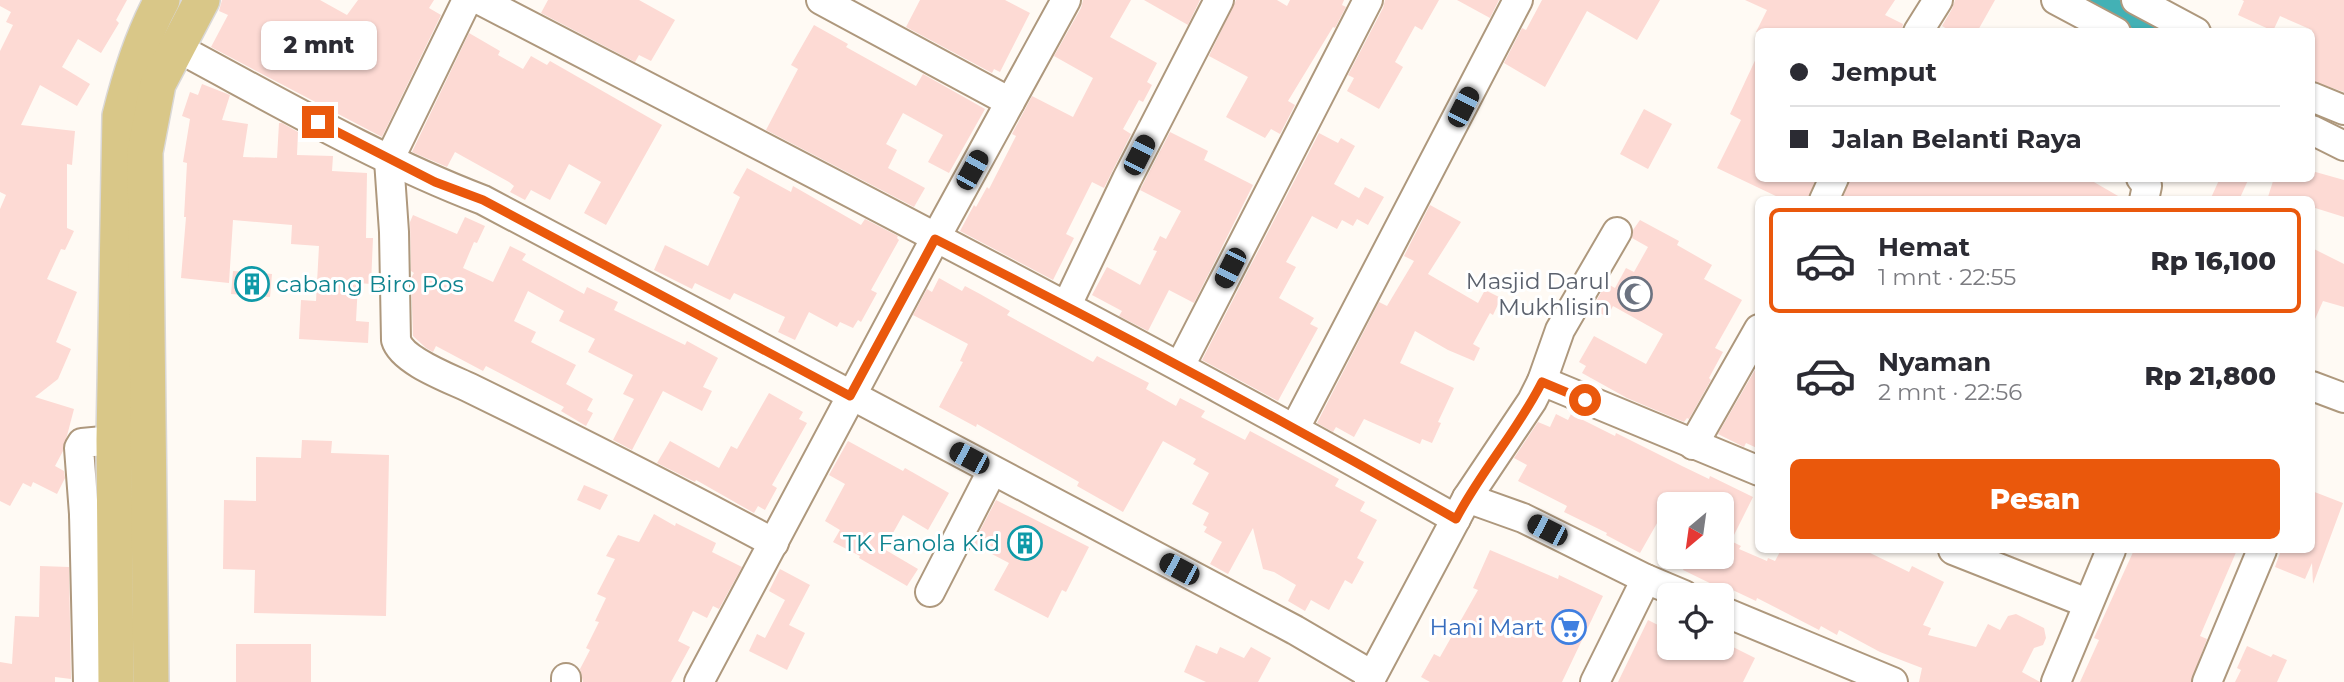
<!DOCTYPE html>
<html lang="id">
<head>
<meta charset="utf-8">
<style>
	:root { --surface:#fff; --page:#f2f2f3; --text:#2b2b33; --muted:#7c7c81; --line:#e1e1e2; --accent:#ea580c }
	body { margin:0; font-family:Montserrat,sans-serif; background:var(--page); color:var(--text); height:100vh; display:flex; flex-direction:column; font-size:26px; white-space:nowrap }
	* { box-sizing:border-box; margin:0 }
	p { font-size:23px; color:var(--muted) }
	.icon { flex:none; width:38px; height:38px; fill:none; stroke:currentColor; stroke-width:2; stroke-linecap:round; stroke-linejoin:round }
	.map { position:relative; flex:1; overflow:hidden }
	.drawer { position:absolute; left:1755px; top:196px; width:560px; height:357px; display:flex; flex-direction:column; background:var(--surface); border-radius:10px; box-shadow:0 2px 5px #0004 }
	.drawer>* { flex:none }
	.hud { position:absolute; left:1755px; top:28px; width:560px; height:154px; border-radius:10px; box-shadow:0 2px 5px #0004; display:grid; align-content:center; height:154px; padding:0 35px; background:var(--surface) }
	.needle { width:46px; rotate:209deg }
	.controls { position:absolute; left:1657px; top:492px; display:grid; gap:14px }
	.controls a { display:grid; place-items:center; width:77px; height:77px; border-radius:10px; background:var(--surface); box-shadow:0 2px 5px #0004; font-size:35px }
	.end { position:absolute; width:32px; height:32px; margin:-16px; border:9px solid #ea580c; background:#fff; box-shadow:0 0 0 4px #fff }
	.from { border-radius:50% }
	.bubble { position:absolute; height:49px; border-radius:10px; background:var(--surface); box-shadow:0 2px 5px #0004; font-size:23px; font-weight:800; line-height:49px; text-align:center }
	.car { position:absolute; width:21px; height:42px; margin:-21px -10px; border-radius:9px; box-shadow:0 0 5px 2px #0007; background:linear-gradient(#222 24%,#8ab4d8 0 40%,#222 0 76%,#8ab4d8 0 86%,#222 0) }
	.hud b { display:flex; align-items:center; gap:24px; height:66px; font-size:26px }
	.hud b+b { border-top:2px solid var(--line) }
	.hud i { width:18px; height:18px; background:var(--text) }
	ul { padding:12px 0 0; list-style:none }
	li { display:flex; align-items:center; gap:21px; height:105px; margin:0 14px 10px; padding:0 21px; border:4px solid transparent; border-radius:10px }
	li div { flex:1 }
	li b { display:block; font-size:26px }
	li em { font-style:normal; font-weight:800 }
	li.selected { border-color:var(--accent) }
	li>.icon { width:63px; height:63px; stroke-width:1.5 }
	.button { display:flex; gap:14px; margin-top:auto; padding:14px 35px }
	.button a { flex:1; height:80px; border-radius:10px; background:var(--accent); color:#fff; font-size:28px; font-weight:800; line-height:80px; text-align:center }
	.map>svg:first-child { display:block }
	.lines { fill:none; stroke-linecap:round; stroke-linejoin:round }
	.canal { stroke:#43b1b5; stroke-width:19 }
	.building { fill:#fddad4 }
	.minor-casing { stroke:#ae987d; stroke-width:32 }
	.major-casing { stroke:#dad8d7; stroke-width:38 }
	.minor { stroke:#fff; stroke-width:28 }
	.major { stroke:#d9c788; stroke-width:35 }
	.route { stroke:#ea580c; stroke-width:9 }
	.labels { text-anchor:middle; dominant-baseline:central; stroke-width:6; stroke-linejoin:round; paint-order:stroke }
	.worship-label { font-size:23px; fill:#5b616d; stroke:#fff; text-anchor:end }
	.culture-label { font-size:23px; fill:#0d838f; stroke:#fff; text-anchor:start }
	.shop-label { font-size:23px; fill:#366cbe; stroke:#fff; text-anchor:end }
</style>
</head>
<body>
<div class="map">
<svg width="2344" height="682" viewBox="0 0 2344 682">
	<rect width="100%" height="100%" fill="#fffaf4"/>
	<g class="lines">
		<polyline class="canal" points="2099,0 2160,32"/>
	</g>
	<g class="building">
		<polygon points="0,0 127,0 116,20 119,23 101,53 78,39 62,67 90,84 77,106 40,85 21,125 75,131 72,165 67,164 67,228 74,231 65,250 61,249 47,279 77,292 56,342 71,349 58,379 35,397 74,409 63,451 55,466 64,471 65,478 57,494 33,482 31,487 23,483 10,506 0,501 0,209 6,195 0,192 0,51 13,25 6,22 11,12 0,6"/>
		<polygon points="222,0 320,0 347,15 358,0 434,0 429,8 441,15 382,137 211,47 228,15 219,11"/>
		<polygon points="548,0 639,0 675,20 651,61 639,55 635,62 541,13"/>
		<polygon points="920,0 1005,0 1030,13 1000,72 994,69 992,73 906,27"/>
		<polygon points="1083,0 1131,0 1110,37 1157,63 1147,82 1152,85 1143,102 1139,100 1123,129 1131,134 1104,188 1092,182 1066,234 1074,238 1053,280 960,231 974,205 976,207 987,187 989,189 1016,136 1012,134 1032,96 1073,117 1093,78 1054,56 1081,8"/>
		<polygon points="1144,0 1200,0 1188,25"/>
		<polygon points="1236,0 1277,0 1287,6 1290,0 1344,0 1342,5 1346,7 1335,28 1333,27 1288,101 1295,105 1280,134 1271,129 1265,138 1226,117 1248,77 1209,56"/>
		<polygon points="1385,0 1439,0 1422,30 1415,26 1395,62 1403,67 1379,109 1347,91 1354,78 1348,75 1383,8"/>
		<polygon points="1457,0 1499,0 1490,18"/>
		<polygon points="1542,0 1660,0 1637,40 1587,11 1545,87 1504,63 1522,28 1526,30"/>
		<polygon points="1745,0 1895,0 1885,15 1903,24 1901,32 1756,32 1767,10"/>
		<polygon points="1955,0 1995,0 1977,32 1952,32 1942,26 1952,9"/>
		<polygon points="2242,0 2344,0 2344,92 2312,81 2312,30 2280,16 2273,31 2238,15 2244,1"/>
		<polygon points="814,25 848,44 846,47 916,86 923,74 985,109 949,173 928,162 943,135 903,113 886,144 897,150 888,168 925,188 914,207 766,130 798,69 791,65"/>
		<polygon points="469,33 500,51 498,55 523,69 531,56 547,65 550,61 662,125 606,225 584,213 601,182 569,164 550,200 531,190 525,200 510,192 514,186 509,182 455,152 447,167 412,152"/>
		<polygon points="1759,52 1759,178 1816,178 1808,200 1784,200 1717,168 1741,120 1730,114"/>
		<polygon points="202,84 230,95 222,120 248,124 243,157 277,158 279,123 282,123 298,132 297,155 333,156 332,171 367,173 366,238 373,238 371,284 358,283 356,321 369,322 368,343 299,339 301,300 316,301 319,246 291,244 292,225 233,220 229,283 181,278 186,217 184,217 187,163 183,162 190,119 182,116 190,92 198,95"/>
		<polygon points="1644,109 1672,124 1648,169 1620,154"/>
		<polygon points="1170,132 1208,151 1204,160 1253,185 1194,303 1169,290 1148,331 1119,316 1122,311 1092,295 1107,267 1140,285 1157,251 1153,250 1160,236 1166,239 1181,211 1140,190"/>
		<polygon points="1319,133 1338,143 1341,138 1355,146 1334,184 1359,198 1365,187 1384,197 1368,225 1357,219 1353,226 1342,220 1337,229 1312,216 1286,262 1296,267 1279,298 1314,318 1310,324 1318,328 1278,401 1202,360"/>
		<polygon points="747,168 791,192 793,186 861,225 865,219 898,236 897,238 899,240 871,290 877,293 861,322 858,320 853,328 840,322 837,327 809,312 795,340 778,332 785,317 734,293 730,300 695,283 692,289 654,270 665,245 708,266 740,197 733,193"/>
		<polygon points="2312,171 2344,180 2344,217 2312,207 2312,200 2267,200 2274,178 2312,178"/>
		<polygon points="1850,178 2087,178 2125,200 1842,200"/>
		<polygon points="2220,178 2249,178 2239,200 2210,200"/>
		<polygon points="1430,205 1461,222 1428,274 1478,303 1485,290 1501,298 1493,315 1490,313 1473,344 1480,348 1474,361 1448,350 1415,331 1400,363 1454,388 1438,422 1441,423 1432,443 1422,439 1420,444 1364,419 1354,437 1336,427 1333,432 1317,423 1379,302 1387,306 1414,261 1404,256"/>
		<polygon points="413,215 457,234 465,217 485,226 477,243 474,242 463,268 493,282 510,246 526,254 522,260 584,294 587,287 618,302 614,310 685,345 687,341 718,358 703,387 712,391 702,411 663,391 632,450 613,440 634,399 623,394 633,375 588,352 595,339 559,321 564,311 528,291 514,321 536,332 531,342 576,365 566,384 593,399 587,410 593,413 586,426 561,411 564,407 486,366 483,371 436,346 433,352 426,348 413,336 411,278 414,273 411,271 410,222"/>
		<polygon points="1640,220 1679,241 1677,245 1712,265 1704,279 1742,300 1715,348 1723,352 1709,378 1711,380 1689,419 1687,418 1684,422 1627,398 1582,373 1586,366 1579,362 1594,336 1646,364 1663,334 1613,306 1607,317 1592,309 1606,283 1615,288 1626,268 1634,272 1648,247 1632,238 1633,230"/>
		<polygon points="2312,248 2344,264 2344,307 2323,301 2312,326"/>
		<polygon points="233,271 272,274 270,297 231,294"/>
		<polygon points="939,278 962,291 965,286 980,294 1010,311 1007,315 1093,362 1097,356 1149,383 1146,389 1176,406 1180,398 1205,411 1201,417 1245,440 1250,431 1339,479 1335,486 1365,502 1360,511 1377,520 1357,558 1364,562 1352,584 1345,580 1329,610 1311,600 1305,611 1288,601 1296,585 1274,572 1263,569 1253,528 1228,574 1210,564 1222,542 1204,532 1207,527 1203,525 1209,513 1192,504 1209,473 1193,464 1196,459 1163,441 1123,512 1077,486 1079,482 977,424 976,427 939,407 963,362 960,361 968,344 913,315 927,289 932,292"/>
		<polygon points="1759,363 1759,449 1746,443 1744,447 1718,434"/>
		<polygon points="769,393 803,412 799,419 807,423 772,485 777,488 765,510 758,506 754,513 696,480 695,482 657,463 670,441 719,468 731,446 737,449"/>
		<polygon points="1556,414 1568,420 1571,414 1615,436 1616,433 1682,466 1709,479 1710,476 1753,497 1731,541 1741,546 1739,549 1767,561 1768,558 1775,561 1781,550 1864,550 1909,572 1912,566 1944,582 1923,625 1931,628 1928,635 1976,647 1988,624 2000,630 2008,616 2016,614 2044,628 2046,638 2043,645 2034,648 2022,672 2040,682 1919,682 1922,668 1880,652 1839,630 1837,635 1821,626 1819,630 1757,598 1756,601 1722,585 1720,588 1683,570 1690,556 1722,556 1722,504 1668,504 1640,553 1606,535 1607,533 1564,512 1567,506 1518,481 1527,465 1514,458 1538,422 1550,427"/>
		<polygon points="302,440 332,441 331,453 389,455 386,616 254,613 255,570 223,569 224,500 256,501 256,457 301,458"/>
		<polygon points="848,441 903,471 905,468 949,493 928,530 903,515 884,549 918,569 907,586 859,558 860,556 833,542 840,530 825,521 845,484 829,475"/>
		<polygon points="584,485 608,495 600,510 577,500"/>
		<polygon points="2312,491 2343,503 2313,584 2312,563 2305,579 2275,567 2281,550 2312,550"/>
		<polygon points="996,500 1089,547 1066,592 1062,590 1048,618 994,590 1009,563 973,544"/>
		<polygon points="654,514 675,526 676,523 716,543 712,552 742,567 719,609 713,606 707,618 693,611 678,641 690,647 671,682 583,682 580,669 590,650 586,648 599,622 595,621 606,598 597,594 615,559 606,556 618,535 639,542"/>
		<polygon points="1490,550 1558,579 1559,575 1603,596 1562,682 1430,682 1421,677 1434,654 1440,657 1478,590 1473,588"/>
		<polygon points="2134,550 2237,550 2200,636 2207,639 2191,682 2080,682 2099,640 2094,638"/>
		<polygon points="40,566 69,567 71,679 55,677 55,682 0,682 0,662 12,664 15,616 39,617"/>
		<polygon points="780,569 810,585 789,625 805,633 787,670 749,651 757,634 765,638 785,600 769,591"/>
		<polygon points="1648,620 1670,631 1670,648 1704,648 1717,654 1723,642 1755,658 1743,682 1618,682"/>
		<rect x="236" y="644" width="75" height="38"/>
		<polygon points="1196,645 1217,654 1220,647 1244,658 1251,647 1271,658 1258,682 1206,682 1184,672"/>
		<polygon points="2247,646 2271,657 2273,654 2287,660 2277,682 2235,682 2241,670 2237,668"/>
	</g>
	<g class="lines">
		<g class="minor-casing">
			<g id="minor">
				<path d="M467,0l-78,160 5,72 2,108c6,21 53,38 74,48 102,50 203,101 304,155"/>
				<path d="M480,0c327,170 655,338 976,519"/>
				<polyline points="821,0 1010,102"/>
				<polyline points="2056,0 2116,32"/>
				<polyline points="2136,0 2196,32"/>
				<polyline points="1918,32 1938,0"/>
				<path d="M176,47c101,54 200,112 307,153l812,430 77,45"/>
				<polyline points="2312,97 2344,110"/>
				<polyline points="2312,130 2344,146"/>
				<polyline points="2141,178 2147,186 2144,200"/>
				<polyline points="1824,200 1834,178"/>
				<polyline points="1067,305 1127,179 1219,0"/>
				<polyline points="1180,366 1368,0"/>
				<polyline points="1542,381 1759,471"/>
				<polyline points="2312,386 2344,398"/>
				<polyline points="1295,428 1518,0"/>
				<polyline points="1693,445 1759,329"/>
				<polyline points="1467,498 1523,518 1646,579 1684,595"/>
				<polyline points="84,514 88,682"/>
				<polyline points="100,514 84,514 79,448 82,443 114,440"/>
				<polyline points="1953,550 2087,603"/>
				<polyline points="930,592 992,471"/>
				<polyline points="1722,611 1893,682"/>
				<polyline points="566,682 566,678"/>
				<polyline points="699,682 935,239 1066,0"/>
				<polyline points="1369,682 1467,498 1532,401 1542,381 1560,330 1617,232"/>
				<polyline points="1595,682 1646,579"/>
				<polyline points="2056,682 2111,550"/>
				<polyline points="2207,682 2262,550"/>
			</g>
		</g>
		<g class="major-casing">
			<g id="major">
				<path d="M116,682l-2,-242 6,-324c10,-41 22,-79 42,-116"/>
				<polyline points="151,682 145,152 158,84 202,0"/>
			</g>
		</g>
		<use href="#minor" class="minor"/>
		<use href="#major" class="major"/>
	</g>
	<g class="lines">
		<path class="route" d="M318,122l117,60 48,18 367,196 85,-157c176,89 349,182 521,280 25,-48 62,-89 86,-137l43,18"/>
	</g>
	<defs>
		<g id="building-ring" transform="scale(1.75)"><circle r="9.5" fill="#fff" stroke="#0f9aa8" stroke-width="1.5"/><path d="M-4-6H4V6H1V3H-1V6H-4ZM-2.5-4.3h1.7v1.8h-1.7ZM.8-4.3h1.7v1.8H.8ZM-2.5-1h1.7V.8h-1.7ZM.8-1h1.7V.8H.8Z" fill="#0f9aa8"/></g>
		<g id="mosque-ring" transform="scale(1.75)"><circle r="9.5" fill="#fff" stroke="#6b7280" stroke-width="1.5"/><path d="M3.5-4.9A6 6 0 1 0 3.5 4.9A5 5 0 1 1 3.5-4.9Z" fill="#6b7280"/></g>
		<g id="supermarket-ring" transform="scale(1.75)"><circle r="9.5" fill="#fff" stroke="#3f7fe0" stroke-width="1.5"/><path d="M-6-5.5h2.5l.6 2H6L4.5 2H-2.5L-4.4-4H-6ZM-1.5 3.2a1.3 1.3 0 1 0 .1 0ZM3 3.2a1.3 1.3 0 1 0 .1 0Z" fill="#3f7fe0"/></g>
	</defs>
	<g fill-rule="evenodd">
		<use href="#building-ring" x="252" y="284"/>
		<use href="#mosque-ring" x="1635" y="294"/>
		<use href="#building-ring" x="1025" y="543"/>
		<use href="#supermarket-ring" x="1569" y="627"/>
	</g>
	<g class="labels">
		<g class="worship-label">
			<text x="1610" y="281">Masjid Darul<tspan x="1610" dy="26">Mukhlisin</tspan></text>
		</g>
		<g class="culture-label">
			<text x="276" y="284">cabang Biro Pos</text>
			<text x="1000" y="543" text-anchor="end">TK Fanola Kid</text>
		</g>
		<g class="shop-label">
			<text x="1544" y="627">Hani Mart</text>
		</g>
	</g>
</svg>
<div class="controls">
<a><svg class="needle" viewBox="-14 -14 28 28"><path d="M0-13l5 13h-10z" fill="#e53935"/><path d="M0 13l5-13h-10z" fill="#7c7c81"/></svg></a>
<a><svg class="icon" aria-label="locate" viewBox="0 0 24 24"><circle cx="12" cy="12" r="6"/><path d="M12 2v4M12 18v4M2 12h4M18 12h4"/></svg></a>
</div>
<i class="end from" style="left:1585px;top:400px"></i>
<i class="end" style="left:318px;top:122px"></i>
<div class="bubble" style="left:261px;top:21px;width:116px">2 mnt</div>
<i class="car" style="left:1463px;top:107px;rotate:27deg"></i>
<i class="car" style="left:1139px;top:155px;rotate:27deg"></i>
<i class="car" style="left:972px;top:170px;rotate:29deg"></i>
<i class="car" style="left:1230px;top:268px;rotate:207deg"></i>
<i class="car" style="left:969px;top:458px;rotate:298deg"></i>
<i class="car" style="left:1547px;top:530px;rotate:297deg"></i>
<i class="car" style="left:1179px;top:569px;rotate:298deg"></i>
<div class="hud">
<b><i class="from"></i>Jemput</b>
<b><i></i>Jalan Belanti Raya</b>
</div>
<section class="drawer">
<ul>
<li class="selected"><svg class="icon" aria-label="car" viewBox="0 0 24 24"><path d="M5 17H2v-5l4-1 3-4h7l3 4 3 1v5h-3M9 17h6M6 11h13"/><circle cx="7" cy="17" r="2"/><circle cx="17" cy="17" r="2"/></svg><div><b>Hemat</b><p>1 mnt · 22:55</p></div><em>Rp 16,100</em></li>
<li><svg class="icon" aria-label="car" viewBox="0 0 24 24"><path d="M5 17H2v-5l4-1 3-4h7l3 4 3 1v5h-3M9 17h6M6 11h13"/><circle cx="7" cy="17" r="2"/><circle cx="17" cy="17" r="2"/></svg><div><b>Nyaman</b><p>2 mnt · 22:56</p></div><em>Rp 21,800</em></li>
</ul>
<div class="button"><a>Pesan</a></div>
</section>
</div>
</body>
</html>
